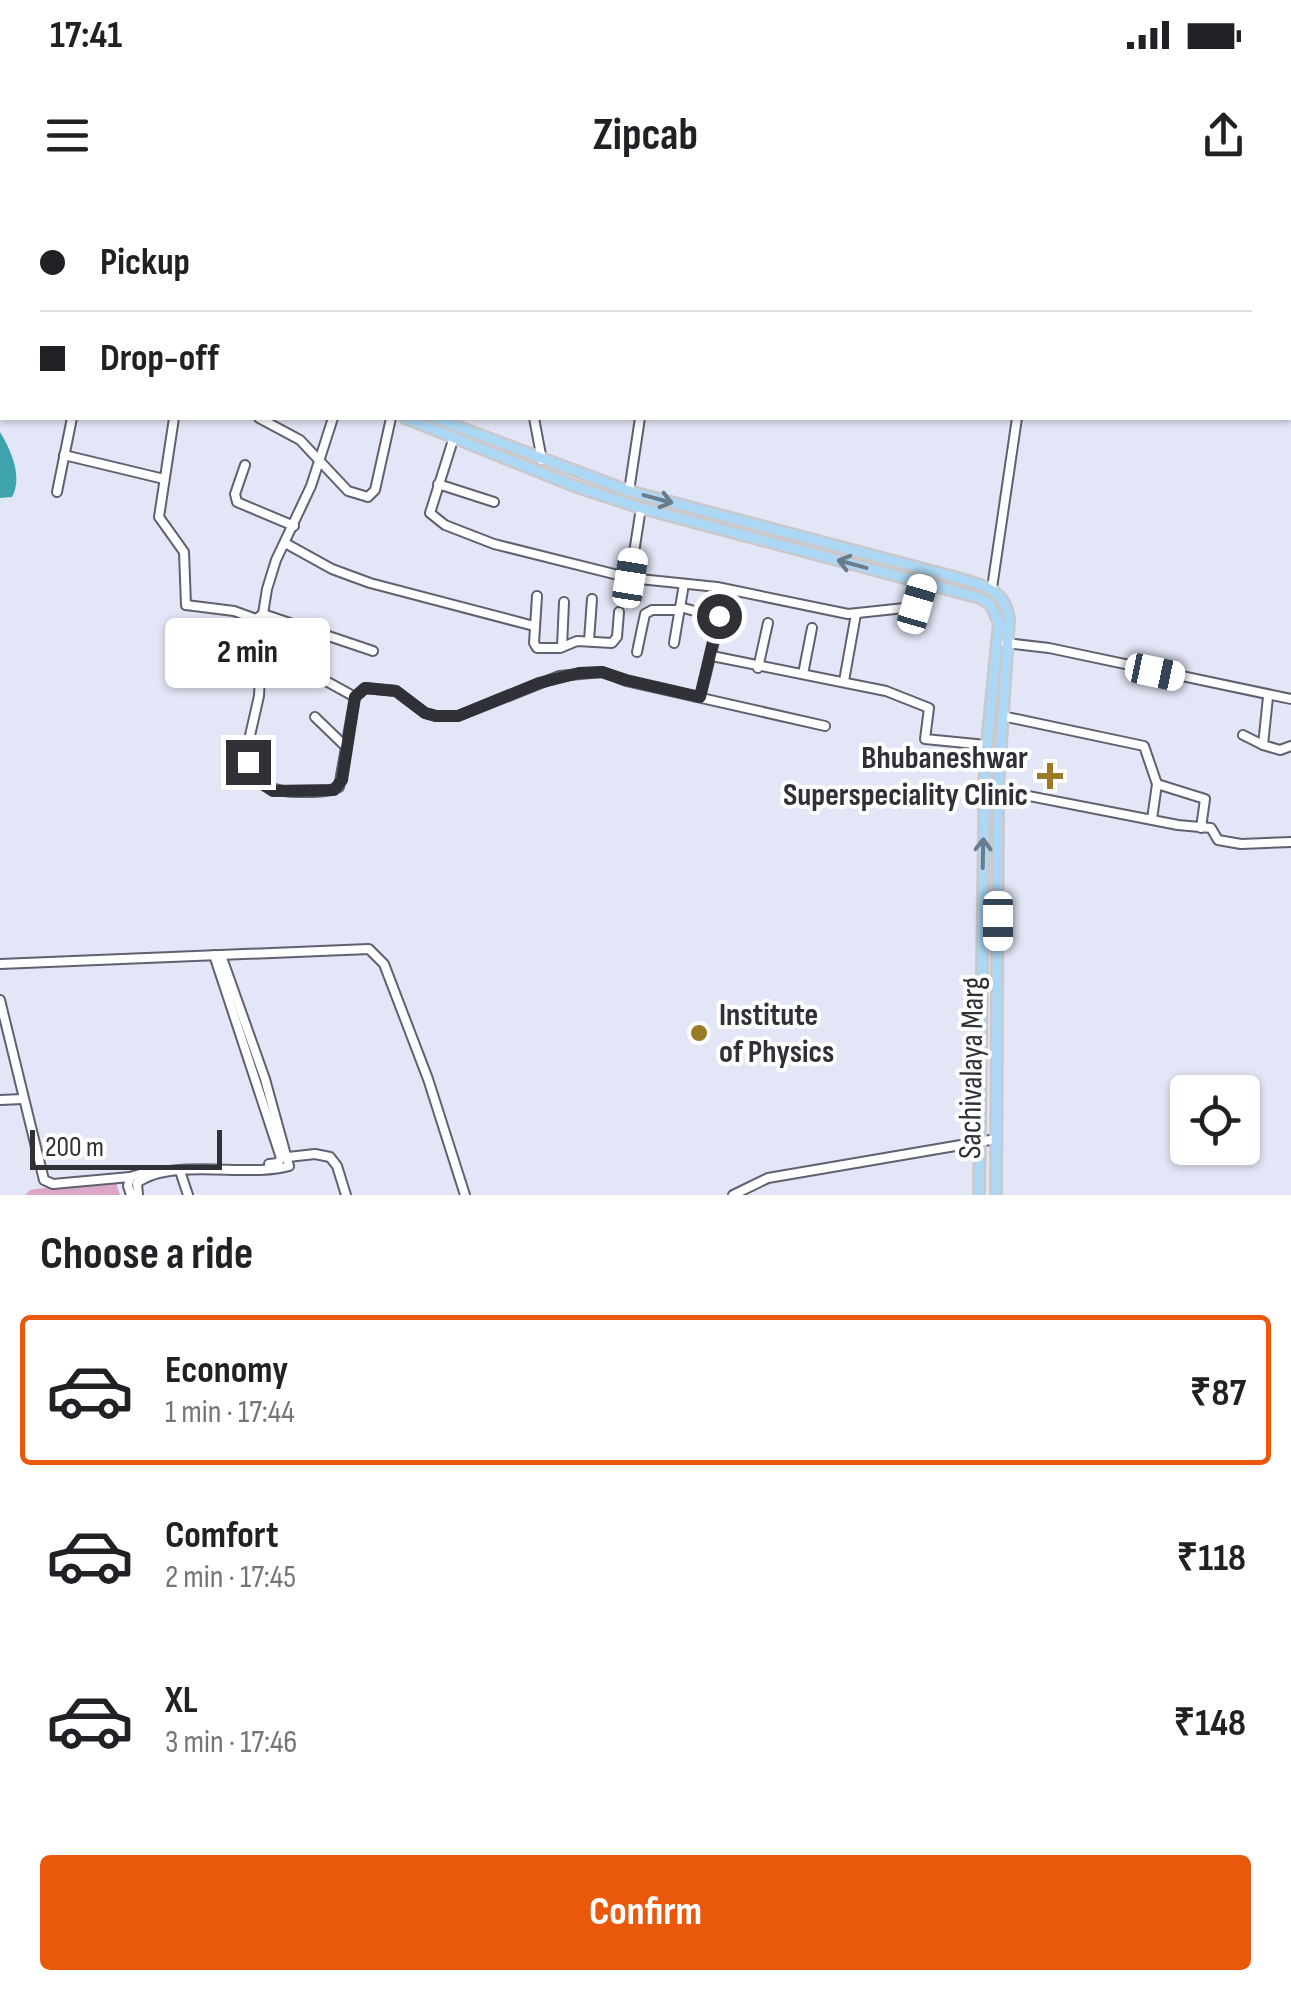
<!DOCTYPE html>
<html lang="en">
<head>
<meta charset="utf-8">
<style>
	:root { --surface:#fff; --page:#f6f6f6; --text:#202124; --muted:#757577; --line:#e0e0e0; --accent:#ea580c }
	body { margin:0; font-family:"Sofia Sans Condensed",sans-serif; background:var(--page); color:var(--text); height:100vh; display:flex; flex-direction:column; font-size:38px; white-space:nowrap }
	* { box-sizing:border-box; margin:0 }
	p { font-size:32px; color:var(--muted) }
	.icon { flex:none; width:55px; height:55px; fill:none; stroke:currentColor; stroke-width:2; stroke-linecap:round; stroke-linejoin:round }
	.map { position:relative; height:995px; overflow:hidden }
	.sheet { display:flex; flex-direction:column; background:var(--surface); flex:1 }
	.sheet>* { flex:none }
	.hud { position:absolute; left:0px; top:0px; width:1292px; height:220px; box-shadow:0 2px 8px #0004; display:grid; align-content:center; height:220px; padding:0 40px; background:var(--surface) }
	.tools { position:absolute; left:1170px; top:875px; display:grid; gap:20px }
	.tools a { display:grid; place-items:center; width:90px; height:90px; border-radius:10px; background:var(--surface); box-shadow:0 2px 8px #0004; font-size:50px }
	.scale { position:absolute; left:30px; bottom:25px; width:192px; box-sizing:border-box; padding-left:10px; border:5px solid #303137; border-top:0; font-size:28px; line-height:35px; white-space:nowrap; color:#303137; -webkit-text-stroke:8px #fff; paint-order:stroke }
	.end { position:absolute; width:45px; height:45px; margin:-22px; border:12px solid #303137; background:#fff; box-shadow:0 0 0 5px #fff }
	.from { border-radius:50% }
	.bubble { position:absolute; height:70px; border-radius:10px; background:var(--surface); box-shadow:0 2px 8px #0004; font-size:32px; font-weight:700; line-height:70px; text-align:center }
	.car { position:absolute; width:30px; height:60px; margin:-30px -15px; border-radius:12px; box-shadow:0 0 8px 2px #0007; background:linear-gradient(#fff 24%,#345 0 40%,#fff 0 76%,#345 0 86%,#fff 0) }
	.hud b { display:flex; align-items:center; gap:35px; height:95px; font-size:38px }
	.hud b+b { border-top:2px solid var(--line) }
	.hud i { width:25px; height:25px; background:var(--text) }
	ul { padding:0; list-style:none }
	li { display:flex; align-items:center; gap:30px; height:150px; margin:0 20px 15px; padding:0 20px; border:5px solid transparent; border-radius:10px }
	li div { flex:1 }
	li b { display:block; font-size:38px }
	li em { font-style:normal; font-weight:700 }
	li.active { border-color:var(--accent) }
	li>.icon { width:90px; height:90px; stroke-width:1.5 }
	h2 { padding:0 40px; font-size:45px; line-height:120px }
	.button { display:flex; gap:20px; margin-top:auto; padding:20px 40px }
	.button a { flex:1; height:115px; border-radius:10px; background:var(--accent); color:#fff; font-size:40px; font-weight:700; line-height:115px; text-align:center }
	.status { display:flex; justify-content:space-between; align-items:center; height:70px; padding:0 50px; background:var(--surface); direction:ltr }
	.status svg { height:28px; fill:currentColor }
	header { display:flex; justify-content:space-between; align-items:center; height:130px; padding:0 40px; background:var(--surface); font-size:45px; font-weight:700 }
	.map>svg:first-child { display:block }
	.green { fill:#dda5c6 }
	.water { fill:#3fa3ad }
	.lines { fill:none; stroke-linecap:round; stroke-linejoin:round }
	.minor-casing { stroke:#5e616f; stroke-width:12 }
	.major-casing { stroke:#c9c9cb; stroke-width:14 }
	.minor { stroke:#fff; stroke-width:8 }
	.major { stroke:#add8f5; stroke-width:9 }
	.oneway { stroke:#687c8c }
	.route { stroke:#303137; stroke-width:12 }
	.poi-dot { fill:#9a7a24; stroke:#fff; stroke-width:4 }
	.labels { text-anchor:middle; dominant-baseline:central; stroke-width:8; stroke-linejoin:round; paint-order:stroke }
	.poi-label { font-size:32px; font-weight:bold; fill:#303137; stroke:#fff; text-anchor:end }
	.street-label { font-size:32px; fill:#303137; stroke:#fff }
</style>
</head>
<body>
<div class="status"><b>17:41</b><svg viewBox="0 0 49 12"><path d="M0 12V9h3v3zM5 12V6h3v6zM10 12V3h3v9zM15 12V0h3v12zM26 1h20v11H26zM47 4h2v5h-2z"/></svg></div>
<header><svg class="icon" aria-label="menu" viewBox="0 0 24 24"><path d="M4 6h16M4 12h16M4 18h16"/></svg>Zipcab<svg class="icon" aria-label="share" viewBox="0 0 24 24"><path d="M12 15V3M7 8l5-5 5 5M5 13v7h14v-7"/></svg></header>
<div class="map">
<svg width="1291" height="995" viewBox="0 0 1291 995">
	<rect width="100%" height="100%" fill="#e2e6f6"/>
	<polygon class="green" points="114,977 120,995 25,995 30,990"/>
	<path class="water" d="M0,232c11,18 23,45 12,65l-12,1z"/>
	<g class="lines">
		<g class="minor-casing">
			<g id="minor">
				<polyline points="136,0 136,2"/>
				<polyline points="284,0 285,2"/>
				<polyline points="295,0 295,2"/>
				<polyline points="486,0 487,2"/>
				<polyline points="909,0 917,2"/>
				<polyline points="675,2 676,0"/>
				<polyline points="1045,2 1045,0"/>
				<polyline points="174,218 159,317 184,352 186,405 234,411 256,419 263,414 373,451"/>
				<polyline points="259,218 300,240 348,291 368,297 375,290 391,218"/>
				<path d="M333,218l-22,68 -35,74 -9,29 -4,25 -4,82 -13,57c6,36 31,40 61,39 12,0 21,0 32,-5l16,-90 10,-9 31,3 29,22 11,3h22l101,-40 43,-4 24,9 199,45"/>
				<polyline points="534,218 542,260"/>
				<polyline points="454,237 430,313 445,325 494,344 630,378 717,387 848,414 914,407 923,382"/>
				<polyline points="64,255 164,279"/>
				<polyline points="245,265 235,294 237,302 294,326"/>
				<polyline points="438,284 494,302"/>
				<polyline points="629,291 640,218"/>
				<polyline points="57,292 72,218"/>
				<polyline points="285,343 332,369 370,383 534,426"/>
				<polyline points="630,378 641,308"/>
				<polyline points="992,388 1017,218"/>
				<polyline points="537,396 534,443 537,448 560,448 577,441 612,443 617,437 619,412"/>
				<polyline points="680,407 720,418 700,497"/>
				<polyline points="589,441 592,399"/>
				<polyline points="674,443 684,384"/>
				<polyline points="1006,443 1049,448 1291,499"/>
				<polyline points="562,447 564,402"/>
				<polyline points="637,452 645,414 652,410 679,410"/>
				<polyline points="712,456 886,491 929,508 925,539 986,545"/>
				<polyline points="758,468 768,423"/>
				<polyline points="803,474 812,428"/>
				<polyline points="315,475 355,497"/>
				<polyline points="844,481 856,414"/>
				<polyline points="1268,497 1263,545 1280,550 1291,546"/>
				<polyline points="1002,516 1144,546 1157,584 1152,619"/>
				<polyline points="315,517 347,548"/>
				<polyline points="1243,535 1263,545"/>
				<polyline points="1157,584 1205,599 1201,628"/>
				<polyline points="998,590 1178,625 1211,628 1218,640 1241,644 1291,642"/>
				<polyline points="214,755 281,958 278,963 269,964"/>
				<polyline points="0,764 369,749 384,764 428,879 465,995"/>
				<polyline points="0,800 44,980 53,984 130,977"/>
				<polyline points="0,900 23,899"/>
				<polyline points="288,957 315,954 330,957 337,966 346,995"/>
				<polyline points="180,971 188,995"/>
				<polyline points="131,995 128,986 130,977 150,971"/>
				<path d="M138,995l-1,-12c33,-26 113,-5 152,-17l-24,-87 -44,-124"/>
				<polyline points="733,995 768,978 996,939"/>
			</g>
		</g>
		<g class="major-casing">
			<g id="major">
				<polyline points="0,170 2,170"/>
				<polyline points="0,180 2,180"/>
				<polyline points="405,218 574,286 641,308 980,398 990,404 999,423 985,564 979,995"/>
				<path d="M435,218l194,73 329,87c24,7 48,11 51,42l-11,170 -2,405"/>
			</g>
		</g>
		<use href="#minor" class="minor"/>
		<use href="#major" class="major"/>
	</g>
	<defs><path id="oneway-shaft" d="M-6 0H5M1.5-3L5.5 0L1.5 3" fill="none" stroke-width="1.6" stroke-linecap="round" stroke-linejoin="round" transform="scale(2.5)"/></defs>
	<g class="oneway">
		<use href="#oneway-shaft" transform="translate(658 299) rotate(15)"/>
		<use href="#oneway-shaft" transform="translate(852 364) rotate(-165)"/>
		<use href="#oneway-shaft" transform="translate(983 653) rotate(-89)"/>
	</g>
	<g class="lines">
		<polyline class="route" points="248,562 262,584 273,591 334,590 342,580 355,497 365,488 396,491 425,513 436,516 458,516 539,483 579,473 602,472 626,480 700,497 719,416"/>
	</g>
	<g class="poi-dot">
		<path d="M1045 561h10v10h10v10h-10v10h-10v-10h-10v-10h10z"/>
		<circle cx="699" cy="833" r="10"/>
	</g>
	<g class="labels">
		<g class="poi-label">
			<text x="1028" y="558">Bhubaneshwar<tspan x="1028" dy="37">Superspeciality Clinic</tspan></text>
			<text x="719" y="815" text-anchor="start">Institute<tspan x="719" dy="37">of Physics</tspan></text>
		</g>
		<g class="street-label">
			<text transform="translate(972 868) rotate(-89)">Sachivalaya Marg</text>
		</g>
	</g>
</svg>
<div class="tools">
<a><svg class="icon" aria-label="locate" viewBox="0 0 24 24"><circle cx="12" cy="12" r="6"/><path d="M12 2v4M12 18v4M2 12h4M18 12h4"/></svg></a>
</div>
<div class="scale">200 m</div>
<i class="end from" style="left:719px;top:416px"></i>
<i class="end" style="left:248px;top:562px"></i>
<div class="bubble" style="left:165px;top:418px;width:165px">2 min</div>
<i class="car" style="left:630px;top:378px;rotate:9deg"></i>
<i class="car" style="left:917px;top:404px;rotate:16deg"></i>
<i class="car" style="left:1155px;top:472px;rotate:102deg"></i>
<i class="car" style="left:998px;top:721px;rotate:180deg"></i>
<div class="hud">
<b><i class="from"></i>Pickup</b>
<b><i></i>Drop-off</b>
</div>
</div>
<section class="sheet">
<h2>Choose a ride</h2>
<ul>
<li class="active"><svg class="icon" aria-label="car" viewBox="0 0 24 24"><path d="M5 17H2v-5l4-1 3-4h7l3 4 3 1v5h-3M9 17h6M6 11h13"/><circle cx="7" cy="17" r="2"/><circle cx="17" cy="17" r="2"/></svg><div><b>Economy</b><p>1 min · 17:44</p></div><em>₹87</em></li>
<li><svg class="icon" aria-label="car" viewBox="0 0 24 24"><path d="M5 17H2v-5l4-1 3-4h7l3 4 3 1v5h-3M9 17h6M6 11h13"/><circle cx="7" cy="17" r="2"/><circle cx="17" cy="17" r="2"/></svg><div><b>Comfort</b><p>2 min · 17:45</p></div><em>₹118</em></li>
<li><svg class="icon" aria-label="car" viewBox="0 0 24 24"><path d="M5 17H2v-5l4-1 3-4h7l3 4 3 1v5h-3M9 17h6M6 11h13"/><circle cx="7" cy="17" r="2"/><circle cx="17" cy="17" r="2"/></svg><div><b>XL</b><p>3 min · 17:46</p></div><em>₹148</em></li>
</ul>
<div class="button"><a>Confirm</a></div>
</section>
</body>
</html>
